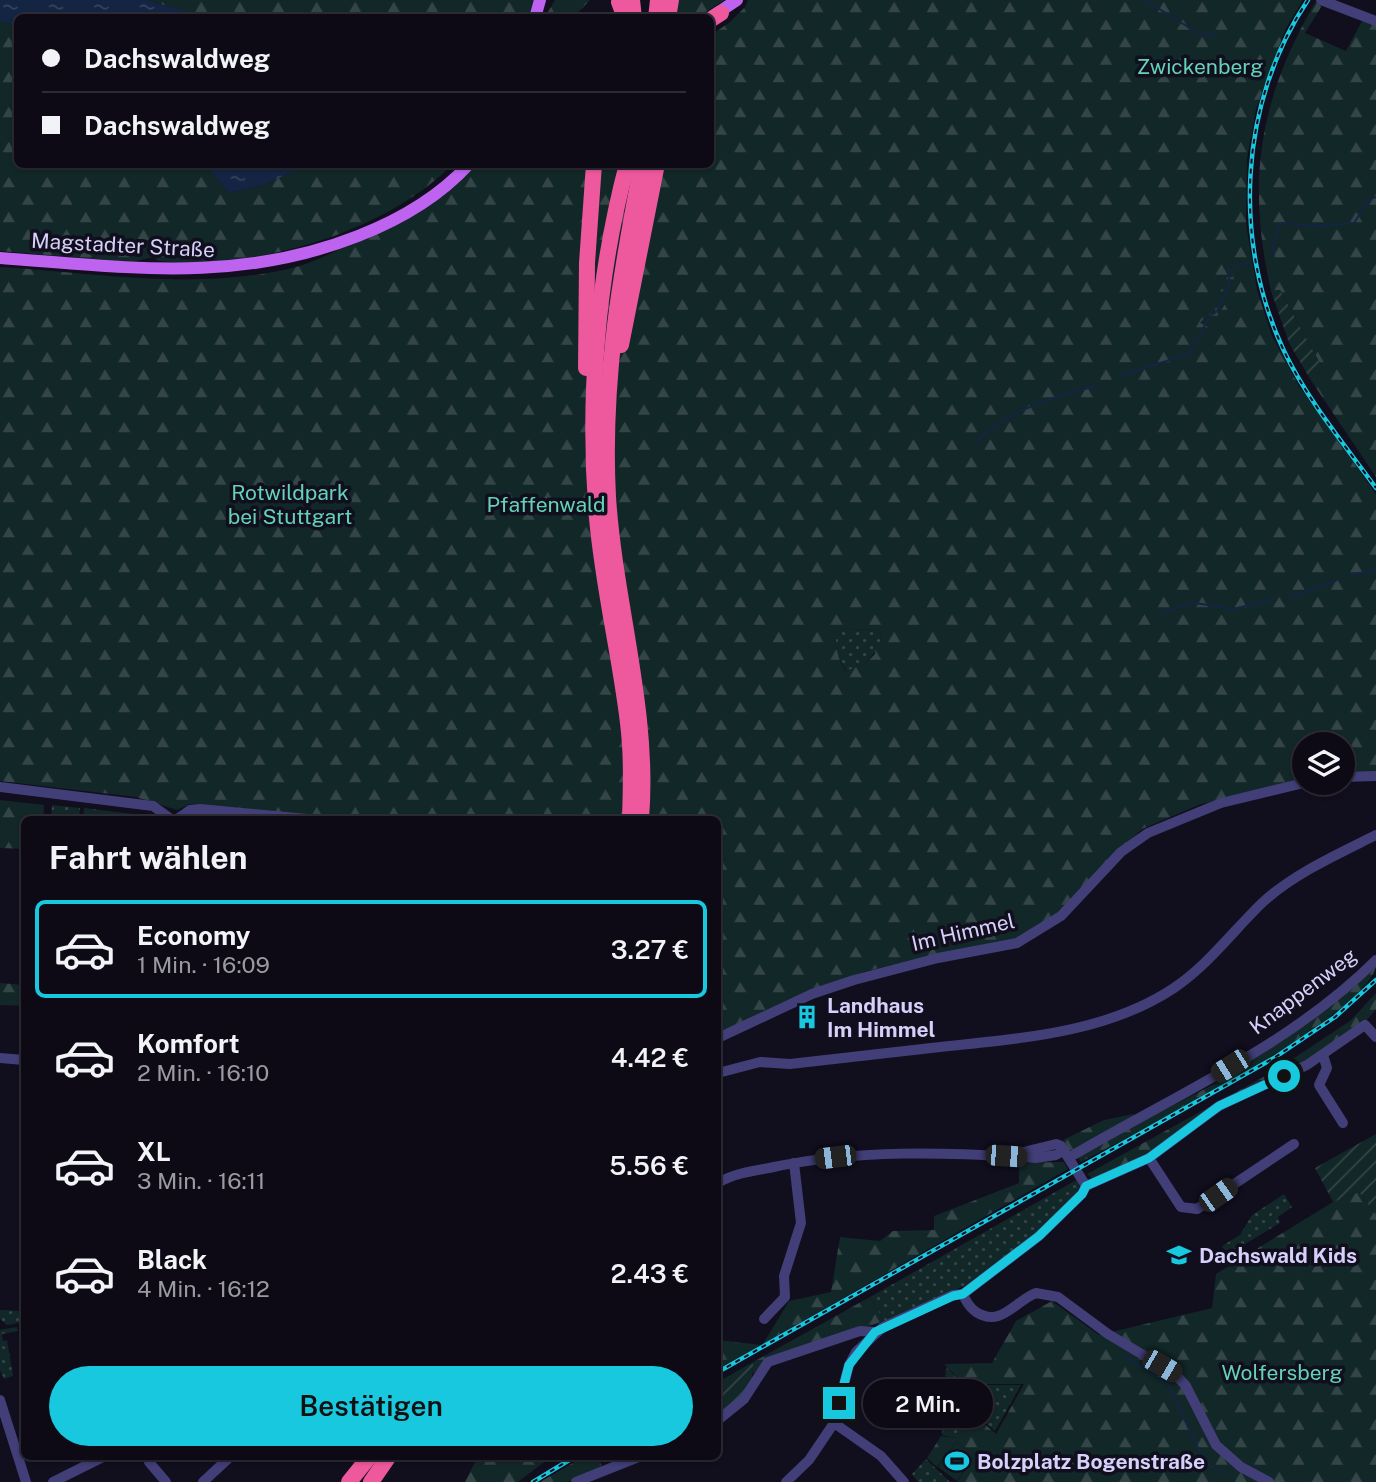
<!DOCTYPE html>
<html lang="de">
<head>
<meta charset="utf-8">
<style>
	:root { --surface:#0d0a16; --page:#16131f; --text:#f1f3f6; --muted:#9a9aa1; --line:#2d2b35; --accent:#17c8df }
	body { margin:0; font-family:"Public Sans",sans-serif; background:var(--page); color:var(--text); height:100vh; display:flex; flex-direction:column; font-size:26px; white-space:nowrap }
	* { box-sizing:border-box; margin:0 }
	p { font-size:23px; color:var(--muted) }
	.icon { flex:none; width:38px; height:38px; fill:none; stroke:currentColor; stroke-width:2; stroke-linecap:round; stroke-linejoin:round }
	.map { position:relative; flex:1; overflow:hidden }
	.side { position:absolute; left:21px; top:816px; width:700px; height:644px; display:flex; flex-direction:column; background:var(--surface); border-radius:10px; box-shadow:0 2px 5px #0004,0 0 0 2px var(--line) }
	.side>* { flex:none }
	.top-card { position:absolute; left:14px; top:14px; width:700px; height:154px; border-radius:10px; box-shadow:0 2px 5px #0004,0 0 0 2px var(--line); display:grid; align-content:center; height:154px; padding:0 28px; background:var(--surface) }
	.buttons { position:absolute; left:1292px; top:732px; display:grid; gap:14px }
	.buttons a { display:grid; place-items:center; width:63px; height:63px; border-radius:50%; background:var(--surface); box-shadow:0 2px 5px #0004,0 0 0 2px var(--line); font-size:35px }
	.end { position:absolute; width:32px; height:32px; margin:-16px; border:9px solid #17c8df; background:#111; box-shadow:0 0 0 4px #111 }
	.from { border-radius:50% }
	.bubble { position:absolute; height:49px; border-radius:24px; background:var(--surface); box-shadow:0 2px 5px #0004,0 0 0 2px var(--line); font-size:23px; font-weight:600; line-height:49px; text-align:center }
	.car { position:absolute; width:21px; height:42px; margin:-21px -10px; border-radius:9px; box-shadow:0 0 5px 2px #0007; background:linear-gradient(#222 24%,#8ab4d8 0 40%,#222 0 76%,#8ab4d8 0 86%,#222 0) }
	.top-card b { display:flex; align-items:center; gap:24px; height:66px; font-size:26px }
	.top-card b+b { border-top:2px solid var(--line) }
	.top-card i { width:18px; height:18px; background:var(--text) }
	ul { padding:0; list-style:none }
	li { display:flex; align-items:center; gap:21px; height:98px; margin:0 14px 10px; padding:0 14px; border:4px solid transparent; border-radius:10px }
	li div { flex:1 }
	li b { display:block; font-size:26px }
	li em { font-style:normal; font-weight:600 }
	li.on { border-color:var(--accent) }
	li>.icon { width:63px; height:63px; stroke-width:1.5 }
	h2 { padding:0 28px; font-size:32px; line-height:84px }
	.cta { display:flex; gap:14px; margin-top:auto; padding:14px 28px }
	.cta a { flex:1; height:80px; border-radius:42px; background:var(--accent); color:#111; font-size:28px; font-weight:600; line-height:80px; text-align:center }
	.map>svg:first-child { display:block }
	.grass { fill:url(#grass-dots) }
	.forest { fill:url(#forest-firs); fill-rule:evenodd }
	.wetland { fill:url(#wetland-marsh) }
	.garden { fill:url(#garden-furrows) }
	.pitch { fill:#122727 }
	.water { fill:url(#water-ripples) }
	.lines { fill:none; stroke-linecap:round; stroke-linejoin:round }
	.stream { stroke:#132543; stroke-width:2 }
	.minor { stroke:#413e78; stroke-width:10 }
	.major { stroke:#bd63ef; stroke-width:12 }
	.highway { stroke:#ee589d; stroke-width:16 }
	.rail-casing { stroke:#17c8df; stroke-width:4.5 }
	.rail { stroke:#110e1e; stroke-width:2; stroke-dasharray:5; stroke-linecap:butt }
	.highway-bridge { stroke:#ee589d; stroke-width:16 }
	.route { stroke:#17c8df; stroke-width:9 }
	.labels { text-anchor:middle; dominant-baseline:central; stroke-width:7; stroke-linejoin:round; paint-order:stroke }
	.park-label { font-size:21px; fill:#64d2b9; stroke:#110e1e }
	.street-label { font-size:21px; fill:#d6d0fa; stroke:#110e1e }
	.poi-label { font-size:21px; font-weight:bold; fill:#d6d0fa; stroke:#110e1e; text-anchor:start }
</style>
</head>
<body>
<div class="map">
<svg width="1376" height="1482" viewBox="0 0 1376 1482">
	<defs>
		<pattern id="grass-dots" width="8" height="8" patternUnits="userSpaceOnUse" patternTransform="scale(1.75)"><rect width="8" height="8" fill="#122727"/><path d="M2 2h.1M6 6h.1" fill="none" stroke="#344547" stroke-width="1.8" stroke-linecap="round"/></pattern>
		<pattern id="forest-firs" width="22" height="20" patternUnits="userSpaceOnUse" patternTransform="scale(1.75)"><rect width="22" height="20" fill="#122727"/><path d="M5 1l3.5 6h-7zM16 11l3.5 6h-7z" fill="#344547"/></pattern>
		<pattern id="wetland-marsh" width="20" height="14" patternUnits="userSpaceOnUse" patternTransform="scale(1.75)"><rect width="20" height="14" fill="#122727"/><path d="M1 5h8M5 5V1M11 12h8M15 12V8" fill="none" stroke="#344547"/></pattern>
		<pattern id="garden-furrows" width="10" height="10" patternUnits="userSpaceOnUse" patternTransform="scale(1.75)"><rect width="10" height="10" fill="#122727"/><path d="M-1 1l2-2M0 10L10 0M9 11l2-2" fill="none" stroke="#344547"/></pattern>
		<pattern id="water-ripples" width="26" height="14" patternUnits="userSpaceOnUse" patternTransform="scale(1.75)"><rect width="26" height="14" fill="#132543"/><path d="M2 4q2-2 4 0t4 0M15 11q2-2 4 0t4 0" fill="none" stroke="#35445f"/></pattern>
	</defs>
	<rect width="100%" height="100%" fill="#110e1e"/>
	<g class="grass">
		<path d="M843,629l38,1 1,14 -17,20 -18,7c-10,-12 -11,-24 -12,-38z"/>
		<polygon points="52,805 80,808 79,819 51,819"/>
		<polygon points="84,808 149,816 156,819 83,819"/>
		<polygon points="1078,1179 1080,1190 1034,1235 966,1285 884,1321 870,1297"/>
		<polygon points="1284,1194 1292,1207 1278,1217 1280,1223 1227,1255 1222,1246 1240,1235 1252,1215"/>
		<polygon points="0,1310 24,1311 24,1322 7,1325 0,1319"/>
		<polygon points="17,1327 18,1331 2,1334 3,1341 7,1340 13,1376 4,1379 0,1370 0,1330"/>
		<polygon points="946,1367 964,1385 1021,1385 995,1431 981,1419 958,1438 942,1435 943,1414 950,1413 950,1407 943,1405"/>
		<polygon points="926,1459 950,1482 918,1482 912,1474"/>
	</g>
	<g class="forest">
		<path d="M147,0h387l-6,18h-329c-17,-10 -33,-11 -52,-18z"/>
		<polygon points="555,0 590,0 574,17 545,17"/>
		<polygon points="678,0 725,0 704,13 676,18"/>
		<path d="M748,0h555l-17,28 -30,81 -9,50 -1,65 11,66 15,46 27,50 77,108v280h-34v-30h-38v37l-103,23 -59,25 -43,40 -34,42 -54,32 -75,11 -73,18 -145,61v-214h-383l-145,-15 -13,6 -41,-13 -136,-16v-514c95,6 198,24 292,1 21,-5 43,-17 64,-26 46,-19 83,-42 119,-77l235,-1 1,-129 19,-13 15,-15zM843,629l38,1 1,14h-6l-1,10 -10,10 -19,7c-9,-12 -10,-24 -11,-38z"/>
		<path d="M1316,1l7,3 -18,29 41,18 16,-30 14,4v452l-66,-98 13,-10 -43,-79 -9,1c-25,-111 -12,-192 45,-290z"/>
		<path d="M0,21l17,5 1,138 187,1 24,28 34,-8 31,-14 -1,-6h159c-69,69 -198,105 -294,96l-4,-4 -23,5 -131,-11z"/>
		<polygon points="0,800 44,805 43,819 24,819 24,849 0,848"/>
		<path d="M1376,964c0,48 -247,172 -295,198l-2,-2 1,-6 142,-74 91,-64z"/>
		<polygon points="0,983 24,985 24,1006 0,1005"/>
		<polygon points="1376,993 1376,1009 1363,1025 1311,1061 1263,1085 1148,1156 1094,1180 1087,1174 1276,1070 1350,1021"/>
		<polygon points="1133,1114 1136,1120 1071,1152 1063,1140 1104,1120"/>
		<polygon points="1064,1162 1068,1169 763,1344 789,1301 831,1292 840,1237 880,1241 893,1231 934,1230 934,1216 1019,1183 1019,1163"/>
		<polygon points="1359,1192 1376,1215 1376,1482 957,1482 975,1455 956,1442 937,1467 927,1458 941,1436 958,1438 980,1420 996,1434 1024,1384 964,1384 944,1364 992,1363 1016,1321 1052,1301 1099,1335 1212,1308 1216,1274 1333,1202"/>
		<polygon points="870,1297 884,1321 768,1360 753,1374 753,1362"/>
		<polygon points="718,1340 762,1345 718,1369"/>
		<polygon points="478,1456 552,1456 518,1482 465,1482"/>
		<polygon points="585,1456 596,1456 604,1469 567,1482 540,1482"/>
	</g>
	<polygon class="wetland" points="1232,271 1236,287 1210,328 1200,323 1216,302 1228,272"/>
	<g class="garden">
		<polygon points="1280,290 1323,369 1310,379 1289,343 1271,291"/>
		<polygon points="1376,1134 1376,1215 1359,1192 1333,1202 1315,1168"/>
		<path d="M753,1362c1,29 -14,38 -35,54v-34z"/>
	</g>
	<polygon class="pitch" points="956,1442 975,1455 957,1481 938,1467"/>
	<g class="water">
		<path d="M0,0h147c19,7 35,8 52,17l-181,1 -1,8 -17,-5z"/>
		<polygon points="205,165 293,165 294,171 263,185 229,193"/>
	</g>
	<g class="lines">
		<g class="stream">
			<polyline points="1145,0 1196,32 1218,36"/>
			<polyline points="1274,258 1273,243 1281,223 1315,226 1354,223 1369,199 1376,197"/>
			<polyline points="1234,267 1249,263"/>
			<polyline points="1122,375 1189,354 1210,316 1217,311 1229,285 1229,268"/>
			<path d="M975,443c32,-32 78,-47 122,-57"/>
			<polyline points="1350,575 1376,570"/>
			<polyline points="1289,598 1337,580"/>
			<polyline points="1161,612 1195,603 1233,609 1275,599"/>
			<polyline points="1124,1356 1168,1384 1197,1446 1208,1464 1223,1474"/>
		</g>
		<g class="minor">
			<polyline points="1321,0 1376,21"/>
			<polyline points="1342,777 1376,776"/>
			<polyline points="0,787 153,806 171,819"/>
			<polyline points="177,819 190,810 200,809 307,819"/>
			<polyline points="718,1038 812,994 854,980 938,958 1017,943 1061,916 1121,852 1148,833 1221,803 1308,782"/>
			<polyline points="1323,1055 1327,1068 1319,1085 1343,1123"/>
			<polyline points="0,1058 24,1060"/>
			<path d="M718,1073l42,-11 30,2c53,-6 106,-12 159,-18 76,-8 159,-14 225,-58 35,-24 58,-56 88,-85 31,-29 76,-49 114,-68"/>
			<polyline points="1016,1154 1056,1144 1061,1146 1086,1186"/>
			<path d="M1070,1157c103,-61 220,-111 306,-197"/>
			<polyline points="1149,1158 1181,1207 1197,1209 1294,1144"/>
			<path d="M718,1183c14,-9 34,-12 51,-15 87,-19 178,-16 267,-10l20,-3 9,-5"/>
			<path d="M963,1294c3,8 6,13 13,18 25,16 39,-11 60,-19l22,4 50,37 67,40 11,12 30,59 25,22 28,15"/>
			<polyline points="764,1319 785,1297 784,1276 801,1223 794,1163"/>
			<polyline points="0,1400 26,1482"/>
			<polyline points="718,1420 744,1399 768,1362 860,1331 875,1332"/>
			<polyline points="834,1423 881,1456 904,1482"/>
			<polyline points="149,1462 166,1482"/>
			<polyline points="53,1482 105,1456"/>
			<polyline points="203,1482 231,1456"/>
			<polyline points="576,1482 641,1456"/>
			<polyline points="786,1482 809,1460 834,1423 849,1365 856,1352 883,1327 953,1295 963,1294 1039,1236 1082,1194 1086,1186 1149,1158 1219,1106 1307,1065 1365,1025 1376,1037"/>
		</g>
		<g class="major">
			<polyline points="713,16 737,0"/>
			<polyline points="535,18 540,0"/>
			<path d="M0,258c126,9 236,26 358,-22 41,-16 80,-38 111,-72"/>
		</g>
		<g class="highway">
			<polyline points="619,2 625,18"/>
			<polyline points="656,18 658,0"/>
			<polyline points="668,18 671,0"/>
			<polyline points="710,20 721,13"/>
			<path d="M627,164c-30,114 -40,237 -30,354 6,69 23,137 31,205 4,32 3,64 2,96"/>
			<polyline points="621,345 657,164"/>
			<polyline points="586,368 587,263 594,164"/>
			<path d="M641,819c9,-109 -26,-214 -33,-322 -6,-113 12,-222 34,-333"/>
			<polyline points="349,1482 370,1456"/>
			<polyline points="371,1482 389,1456"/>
		</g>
		<g class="rail-casing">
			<g id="rail">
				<path d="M1308,0c-69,102 -76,241 -24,351 24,50 60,93 92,137"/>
				<polyline points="718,1372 1274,1058 1335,1017 1376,980"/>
				<polyline points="533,1482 576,1456"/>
			</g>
		</g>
		<use href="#rail" class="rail"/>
		<polyline class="highway-bridge" points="632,0 634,18"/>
	</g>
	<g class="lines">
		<polyline class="route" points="839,1403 849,1365 875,1332 953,1296 963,1294 1039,1236 1082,1194 1086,1186 1149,1158 1219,1106 1284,1076"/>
	</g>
	<defs>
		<g id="building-bare" transform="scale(1.89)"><path d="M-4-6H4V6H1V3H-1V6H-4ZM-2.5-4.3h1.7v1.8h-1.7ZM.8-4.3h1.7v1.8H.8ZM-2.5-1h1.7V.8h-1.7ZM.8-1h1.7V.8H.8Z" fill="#17c8df" stroke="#110e1e" stroke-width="2.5" paint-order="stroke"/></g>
		<g id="school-bare" transform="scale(1.89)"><path d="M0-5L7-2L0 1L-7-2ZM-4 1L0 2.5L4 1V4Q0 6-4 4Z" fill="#17c8df" stroke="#110e1e" stroke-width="2.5" paint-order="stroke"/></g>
		<g id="stadium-bare" transform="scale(1.89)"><path d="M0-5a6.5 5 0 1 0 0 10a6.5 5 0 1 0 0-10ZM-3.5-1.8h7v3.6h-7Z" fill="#17c8df" stroke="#110e1e" stroke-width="2.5" paint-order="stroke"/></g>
	</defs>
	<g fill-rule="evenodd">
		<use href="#building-bare" x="807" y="1017"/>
		<use href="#school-bare" x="1179" y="1255"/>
		<use href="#stadium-bare" x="957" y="1461"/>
	</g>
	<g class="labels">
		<g class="park-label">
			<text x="1200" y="66">Zwickenberg</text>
			<text x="290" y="492">Rotwildpark<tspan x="290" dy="24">bei Stuttgart</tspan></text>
			<text x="546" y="504">Pfaffenwald</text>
			<text x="1282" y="1372">Wolfersberg</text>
		</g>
		<g class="street-label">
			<text transform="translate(123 245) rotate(3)">Magstadter Straße</text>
			<text transform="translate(963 932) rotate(-13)">Im Himmel</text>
			<text transform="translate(1303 991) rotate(-37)">Knappenweg</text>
		</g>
		<g class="poi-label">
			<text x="827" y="1005">Landhaus<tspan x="827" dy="24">Im Himmel</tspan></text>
			<text x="1199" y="1255">Dachswald Kids</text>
			<text x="977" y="1461">Bolzplatz Bogenstraße</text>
		</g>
	</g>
</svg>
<div class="buttons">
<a><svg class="icon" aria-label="layers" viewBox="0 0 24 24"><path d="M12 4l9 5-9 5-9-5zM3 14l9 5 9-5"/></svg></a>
</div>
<i class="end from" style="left:1284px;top:1076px"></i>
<i class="end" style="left:839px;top:1403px"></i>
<div class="bubble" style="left:863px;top:1379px;width:130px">2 Min.</div>
<i class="car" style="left:1230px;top:1066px;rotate:238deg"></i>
<i class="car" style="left:1006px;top:1156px;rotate:94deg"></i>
<i class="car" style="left:835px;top:1157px;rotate:263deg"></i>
<i class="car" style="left:1218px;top:1195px;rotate:55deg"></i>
<i class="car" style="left:1162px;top:1366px;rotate:120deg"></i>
<div class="top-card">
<b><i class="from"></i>Dachswaldweg</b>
<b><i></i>Dachswaldweg</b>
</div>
<section class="side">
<h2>Fahrt wählen</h2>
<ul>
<li class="on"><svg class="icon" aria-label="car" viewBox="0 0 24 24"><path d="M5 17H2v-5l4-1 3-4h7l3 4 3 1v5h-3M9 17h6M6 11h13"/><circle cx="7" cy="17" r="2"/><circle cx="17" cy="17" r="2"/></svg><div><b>Economy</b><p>1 Min. · 16:09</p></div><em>3.27 €</em></li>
<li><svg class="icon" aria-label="car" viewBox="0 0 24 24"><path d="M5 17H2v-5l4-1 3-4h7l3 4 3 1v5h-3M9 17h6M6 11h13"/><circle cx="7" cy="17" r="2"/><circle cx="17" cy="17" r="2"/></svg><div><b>Komfort</b><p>2 Min. · 16:10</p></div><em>4.42 €</em></li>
<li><svg class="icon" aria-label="car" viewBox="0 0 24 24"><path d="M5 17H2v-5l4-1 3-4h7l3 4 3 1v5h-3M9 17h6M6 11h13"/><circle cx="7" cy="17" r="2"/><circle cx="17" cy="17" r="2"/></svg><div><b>XL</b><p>3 Min. · 16:11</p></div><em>5.56 €</em></li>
<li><svg class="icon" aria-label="car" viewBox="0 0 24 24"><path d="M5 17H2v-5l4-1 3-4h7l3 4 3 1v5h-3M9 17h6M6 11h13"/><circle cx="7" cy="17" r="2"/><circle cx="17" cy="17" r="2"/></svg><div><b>Black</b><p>4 Min. · 16:12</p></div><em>2.43 €</em></li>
</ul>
<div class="cta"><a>Bestätigen</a></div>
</section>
</div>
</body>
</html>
